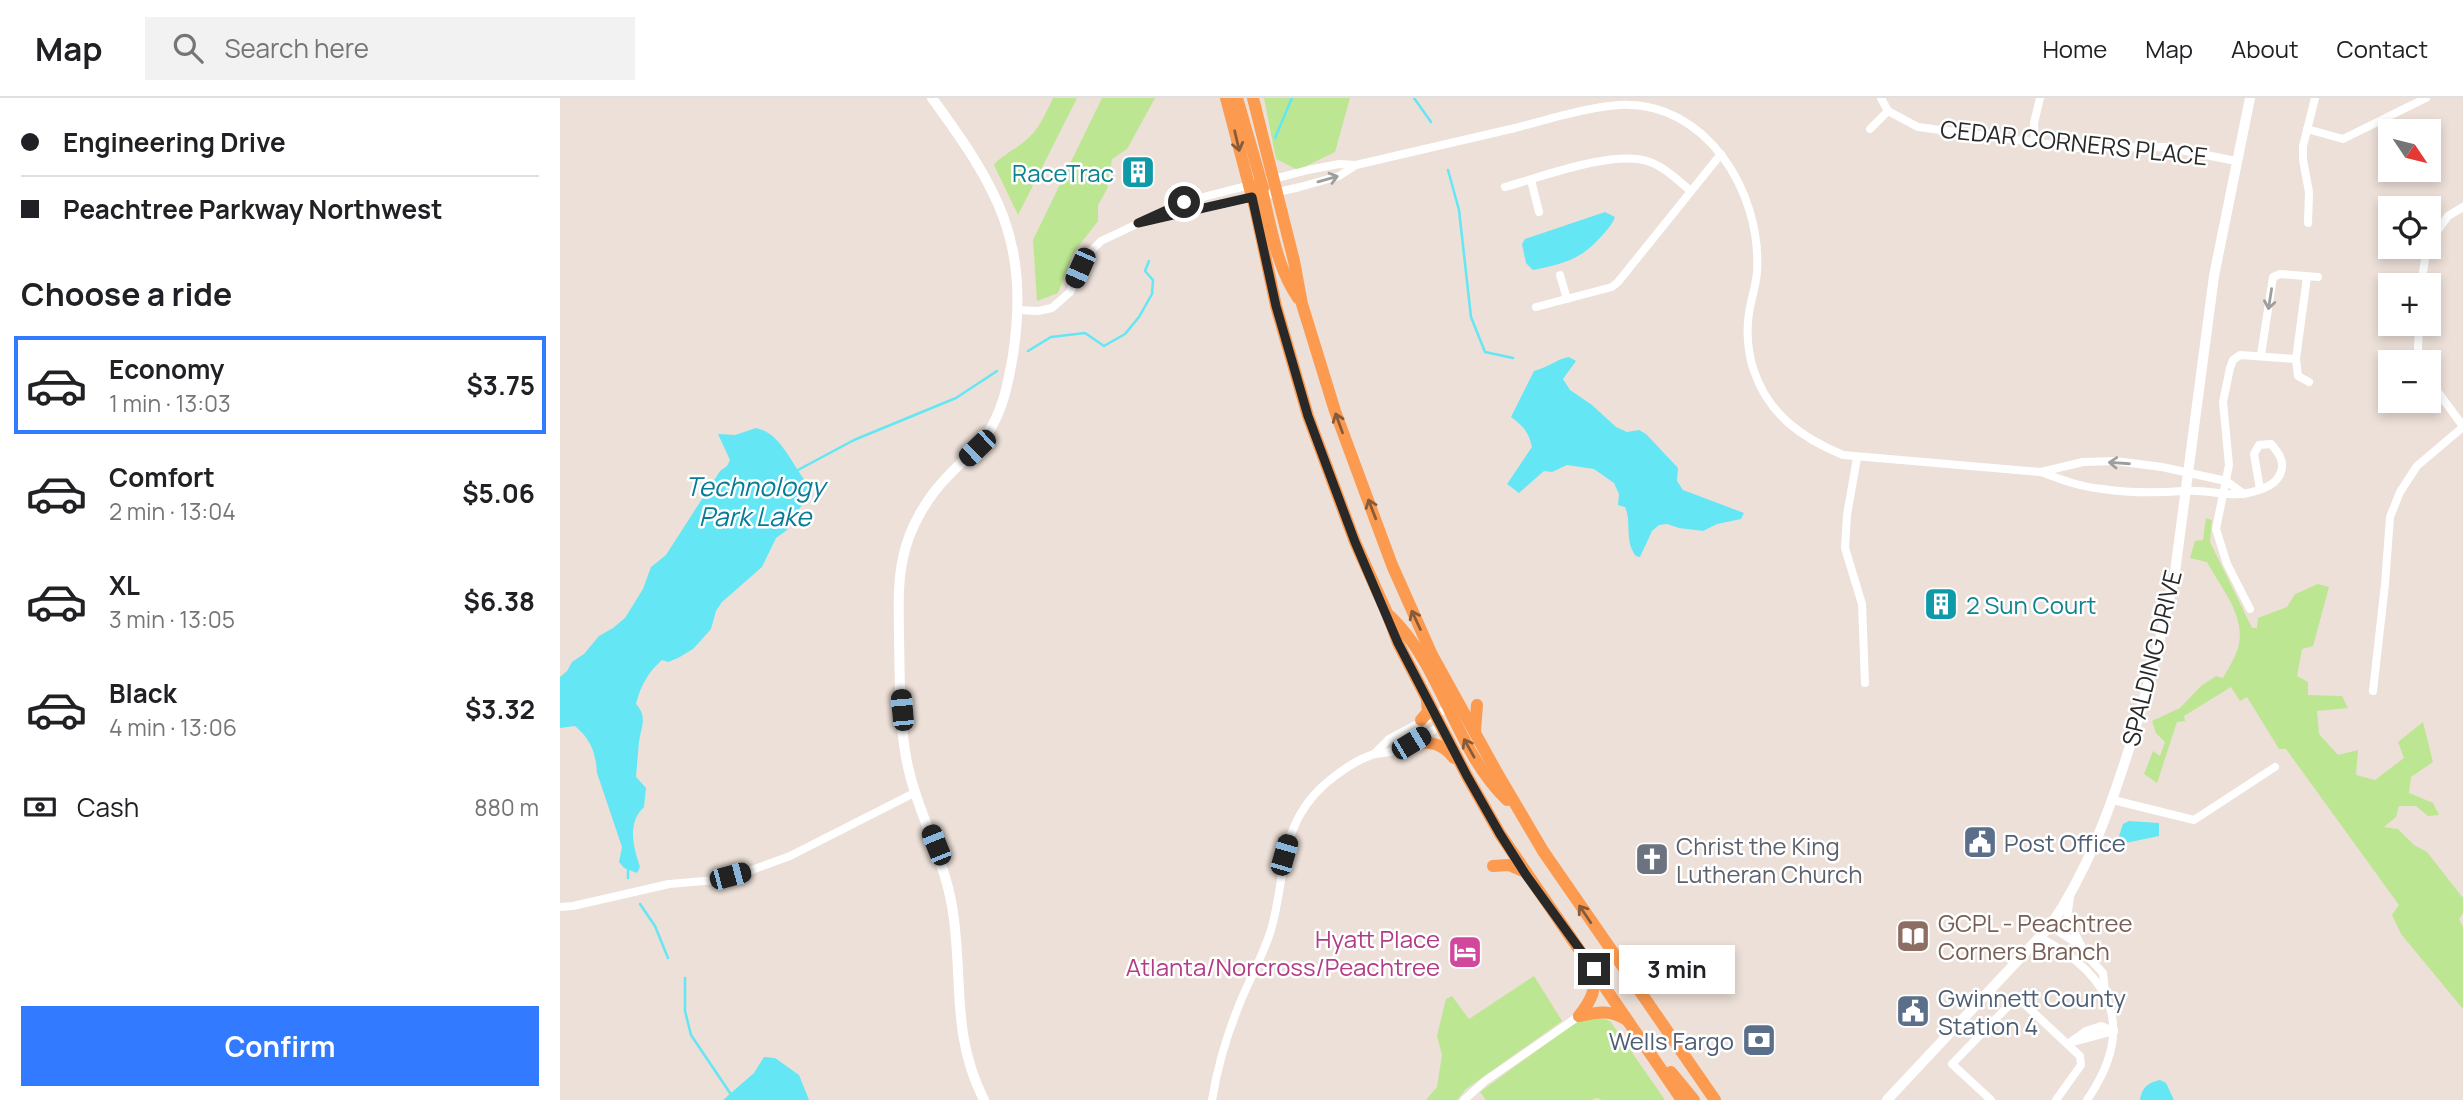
<!DOCTYPE html>
<html lang="en">
<head>
<meta charset="utf-8">
<style>
	:root { --surface:#fff; --page:#f2f2f2; --text:#202124; --muted:#757577; --line:#e0e0e0; --accent:#327aff }
	body { margin:0; font-family:Manrope,sans-serif; background:var(--page); color:var(--text); height:100vh; display:flex; flex-direction:column; font-size:26px; white-space:nowrap }
	* { box-sizing:border-box; margin:0 }
	p { font-size:23px; color:var(--muted) }
	.icon { flex:none; width:38px; height:38px; fill:none; stroke:currentColor; stroke-width:2; stroke-linecap:round; stroke-linejoin:round }
	.map { position:relative; flex:1; overflow:hidden }
	.panel { display:flex; flex-direction:column; background:var(--surface); width:560px }
	.panel>* { flex:none }
	.hud { display:grid; align-content:center; height:154px; padding:0 21px; background:var(--surface) }
	.needle { width:46px; rotate:125deg }
	.controls { position:absolute; left:1818px; top:21px; display:grid; gap:14px }
	.controls a { display:grid; place-items:center; width:63px; height:63px; border-radius:0px; background:var(--surface); box-shadow:0 4px 10px #0003; font-size:35px }
	.end { position:absolute; width:32px; height:32px; margin:-16px; border:9px solid #282828; background:#fff; box-shadow:0 0 0 4px #fff }
	.from { border-radius:50% }
	.bubble { position:absolute; height:49px; border-radius:0px; background:var(--surface); box-shadow:0 4px 10px #0003; font-size:23px; font-weight:700; line-height:49px; text-align:center }
	.car { position:absolute; width:21px; height:42px; margin:-21px -10px; border-radius:9px; box-shadow:0 0 5px 2px #0007; background:linear-gradient(#222 24%,#8ab4d8 0 40%,#222 0 76%,#8ab4d8 0 86%,#222 0) }
	.hud b { display:flex; align-items:center; gap:24px; height:66px; font-size:26px }
	.hud b+b { border-top:2px solid var(--line) }
	.hud i { width:18px; height:18px; background:var(--text) }
	ul { padding:0; list-style:none }
	li { display:flex; align-items:center; gap:21px; height:98px; margin:0 14px 10px; padding:0 7px; border:4px solid transparent; border-radius:0px }
	li div { flex:1 }
	li b { display:block; font-size:26px }
	li em { font-style:normal; font-weight:700 }
	li.on { border-color:var(--accent) }
	li>.icon { width:63px; height:63px; stroke-width:1.5 }
	h2 { padding:0 21px; font-size:32px; line-height:84px }
	.pay { display:flex; align-items:center; gap:18px; height:77px; padding:0 21px; font-size:26px }
	.pay p { margin-inline-start:auto }
	.button { display:flex; gap:14px; margin-top:auto; padding:14px 21px }
	.button a { flex:1; height:80px; border-radius:0px; background:var(--accent); color:#fff; font-size:28px; font-weight:700; line-height:80px; text-align:center }
	header { display:flex; align-items:center; gap:42px; box-sizing:border-box; height:98px; padding:0 35px; background:var(--surface); border-bottom:2px solid var(--line) }
	header strong { font-size:33px }
	nav { display:flex; gap:38px; margin-inline-start:auto; font-size:24px }
	.search { width:490px; height:63px; background:var(--page); display:flex; align-items:center; gap:18px; box-sizing:border-box; padding:0 24px; border-radius:0px; color:var(--muted); font-size:26px }
	main { display:flex; flex:1; min-height:0 }
	.map>svg:first-child { display:block }
	.green { fill:#bce691 }
	.water { fill:#64e6f4 }
	.lines { fill:none; stroke-linecap:round; stroke-linejoin:round }
	.stream { stroke:#64e6f4; stroke-width:2.5 }
	.minor { stroke:#fff; stroke-width:8 }
	.tertiary { stroke:#fff; stroke-width:10 }
	.secondary { stroke:#fff; stroke-width:10 }
	.trunk { stroke:#fc9a50; stroke-width:12 }
	.oneway { stroke:#875b3a }
	.oneway2 { stroke:#9e9e9e }
	.route { stroke:#282828; stroke-width:9 }
	.labels { text-anchor:middle; dominant-baseline:central; stroke-width:5; stroke-linejoin:round; paint-order:stroke }
	.street-label { font-size:24px; fill:#282828; stroke:#fff }
	.culture-label { font-size:24px; fill:#0d838f; stroke:#fff; text-anchor:end }
	.service-label { font-size:24px; fill:#4e5e75; stroke:#fff; text-anchor:start }
	.worship-label { font-size:24px; fill:#5b616d; stroke:#fff; text-anchor:start }
	.education-label { font-size:24px; fill:#785e54; stroke:#fff; text-anchor:start }
	.hotel-label { font-size:24px; fill:#b23c85; stroke:#fff; text-anchor:end }
	.water-label { font-size:26px; font-style:italic; fill:#077c97; stroke:#fff }
</style>
</head>
<body>
<header>
<strong>Map</strong>
<div class="search"><svg class="icon" aria-label="search" viewBox="0 0 24 24"><circle cx="10" cy="10" r="6"/><path d="M15 15l6 6"/></svg>Search here</div>
<nav><a>Home</a><a>Map</a><a>About</a><a>Contact</a></nav>
</header>
<main>
<section class="panel">
<div class="hud">
<b><i class="from"></i>Engineering Drive</b>
<b><i></i>Peachtree Parkway Northwest</b>
</div>
<h2>Choose a ride</h2>
<ul>
<li class="on"><svg class="icon" aria-label="car" viewBox="0 0 24 24"><path d="M5 17H2v-5l4-1 3-4h7l3 4 3 1v5h-3M9 17h6M6 11h13"/><circle cx="7" cy="17" r="2"/><circle cx="17" cy="17" r="2"/></svg><div><b>Economy</b><p>1 min · 13:03</p></div><em>$3.75</em></li>
<li><svg class="icon" aria-label="car" viewBox="0 0 24 24"><path d="M5 17H2v-5l4-1 3-4h7l3 4 3 1v5h-3M9 17h6M6 11h13"/><circle cx="7" cy="17" r="2"/><circle cx="17" cy="17" r="2"/></svg><div><b>Comfort</b><p>2 min · 13:04</p></div><em>$5.06</em></li>
<li><svg class="icon" aria-label="car" viewBox="0 0 24 24"><path d="M5 17H2v-5l4-1 3-4h7l3 4 3 1v5h-3M9 17h6M6 11h13"/><circle cx="7" cy="17" r="2"/><circle cx="17" cy="17" r="2"/></svg><div><b>XL</b><p>3 min · 13:05</p></div><em>$6.38</em></li>
<li><svg class="icon" aria-label="car" viewBox="0 0 24 24"><path d="M5 17H2v-5l4-1 3-4h7l3 4 3 1v5h-3M9 17h6M6 11h13"/><circle cx="7" cy="17" r="2"/><circle cx="17" cy="17" r="2"/></svg><div><b>Black</b><p>4 min · 13:06</p></div><em>$3.32</em></li>
</ul>
<div class="pay"><svg class="icon" aria-label="cash" viewBox="0 0 24 24"><path d="M3 7h18v10H3z"/><circle cx="12" cy="12" r="2"/></svg>Cash<p>880 m</p></div>
<div class="button"><a>Confirm</a></div>
</section>
<div class="map">
<svg width="1903" height="1002" viewBox="0 0 1903 1002">
	<rect width="100%" height="100%" fill="#ece0d8"/>
	<g class="green">
		<path d="M493,0h24l-59,117 -24,-50c9,-11 21,-15 31,-24 14,-11 21,-28 28,-43z"/>
		<polygon points="542,0 595,0 567,51 552,61 547,91 538,107 538,123 514,154 498,195 477,203 473,142"/>
		<polygon points="704,0 790,0 775,54 738,72 716,61"/>
		<path d="M1646,420l6,2 -2,22 42,86h5l1,-10 29,-11 8,-13 23,-10 11,3 -16,59 -11,3 -5,27 11,6v13l34,1 6,12 -31,3 2,23 19,21 20,-5 -2,25 19,5 29,-22 -6,-16 25,-20 10,40 -22,15 -2,16 24,10 6,12 -11,1 -12,-10h-17l-3,11 -12,10 14,2 16,16 13,7 36,46v15l-4,6 4,8v82l-62,-75 -9,-19 7,-10 -113,-156h-7l-32,-52 -7,4 -9,-14 -47,29 1,5 -8,1 -20,61 -13,-9 9,-23 7,5 5,-14 -9,-9 -4,-12 28,-13 21,-22 15,-10 7,2c5,-9 12,-20 15,-30 9,-31 -17,-60 -31,-86l-17,-4 5,-17 8,-1z"/>
		<polygon points="974,878 1002,923 906,991 897,1002 866,1002 877,989 882,957 877,938 886,901 892,898 909,921"/>
		<polygon points="1033,917 1050,923 1105,1002 1042,1002 1037,1000 1031,1002 926,1002 920,994 1015,925"/>
	</g>
	<g class="water">
		<path d="M1045,114l10,5c-4,10 -10,15 -17,23 -20,21 -37,24 -65,30l-7,-7 -4,-19 3,-5z"/>
		<path d="M1009,259l7,4 -13,18 7,11 22,15 24,22 11,5 12,-2 7,4 32,34 -1,13 6,9 61,23 -3,6 -24,5 -14,7 -24,-3 -12,-4 -8,1 -7,6 -12,26 -4,-1c-12,-15 -4,-34 -11,-49l-7,-2 1,-11 -5,-11 -20,-14 -27,-4 -15,7 -8,-1 -25,22 -12,-9 25,-37c-3,-15 -9,-21 -21,-30l23,-46c13,-3 23,-12 35,-14z"/>
		<path d="M196,330c28,6 37,43 56,60l-25,42 -11,8 -14,29 -40,35 -6,9 -5,18 -8,9 -10,11 -15,9 -10,4 -6,-2c-14,12 -22,27 -26,44 12,13 5,23 3,38 -1,11 -2,23 -3,35l10,11 -2,19c-17,16 -11,39 -4,60l-3,6 -13,-5 -5,-6 3,-15 -25,-74c-1,-19 -6,-34 -22,-47l-15,2v-51l7,-6 5,-9 12,-8 15,-18 14,-8 12,-10 18,-29 8,-22 15,-12 54,-84 7,-5 3,-6 -12,-26 17,1z"/>
		<polygon points="1569,723 1599,725 1599,738 1556,747 1563,726"/>
		<polygon points="204,959 215,960 239,977 249,1002 163,1002 194,975"/>
		<path d="M1600,982l6,3 8,17h-34c1,-12 9,-18 20,-20z"/>
	</g>
	<g class="lines">
		<g class="stream">
			<polyline points="854,0 871,24"/>
			<polyline points="715,40 732,0"/>
			<polyline points="888,72 899,112 911,219 925,254 953,260"/>
			<polyline points="468,253 491,239 525,235 544,248 565,236 579,219 592,196 593,182 585,173 589,163"/>
			<polyline points="238,372 294,342 396,300 437,273"/>
			<polyline points="68,780 68,772"/>
			<polyline points="80,806 95,828 108,860"/>
			<polyline points="125,880 125,913 131,937 170,995"/>
		</g>
		<g class="minor">
			<polyline points="1321,0 1328,13 1358,29 1517,50 1606,49 1676,63"/>
			<polyline points="1310,31 1328,13"/>
			<polyline points="1747,31 1783,41 1866,0"/>
			<polyline points="1475,43 1474,25 1480,0"/>
			<polyline points="971,82 979,114"/>
			<path d="M945,89c36,-10 107,-37 142,-26 17,5 31,20 44,30"/>
			<polyline points="594,122 740,89 779,78 796,67"/>
			<polyline points="1748,125 1749,94 1743,62 1743,48 1755,0"/>
			<polyline points="1869,145 1888,118 1903,109"/>
			<polyline points="1000,177 1007,201"/>
			<polyline points="1747,179 1736,261 1738,278 1749,284"/>
			<polyline points="1861,187 1867,149"/>
			<polyline points="976,209 1052,189 1058,184 1161,56"/>
			<path d="M458,212l20,1 14,-3 18,-16 14,-34 17,-17 83,-39 124,-32 31,-6 17,1c53,-12 106,-25 159,-37 34,-9 69,-20 104,-23 87,-5 143,87 138,167 -1,14 -6,27 -8,41 -3,18 -1,41 5,58 15,44 48,67 89,84l198,17c21,8 40,15 62,17 25,4 54,4 80,2 30,-3 46,10 79,-2 8,-3 16,-8 19,-17 4,-11 -3,-20 -10,-28l-12,1 -5,9 6,35"/>
			<polyline points="1859,226 1858,251 1861,264"/>
			<polyline points="1701,257 1713,179 1720,176 1758,179"/>
			<polyline points="1869,282 1903,328"/>
			<polyline points="1297,360 1287,417 1285,450 1302,506 1305,585"/>
			<polyline points="1481,374 1523,364 1555,363 1602,369 1666,383 1684,396"/>
			<polyline points="1690,511 1667,466 1656,431 1669,367 1663,304 1670,270 1673,262 1680,257 1736,261"/>
			<polyline points="1813,593 1825,486 1830,419 1840,394 1857,368 1903,329"/>
			<polyline points="814,656 829,641 891,608"/>
			<polyline points="1553,702 1634,722 1715,669"/>
			<polyline points="1510,799 1507,820 1522,849"/>
			<polyline points="0,809 13,808 109,786 156,782 184,775 230,758 356,694"/>
			<polyline points="1490,828 1513,843 1543,875 1545,893"/>
			<path d="M1481,840c73,39 95,91 46,162"/>
			<polyline points="1513,944 1554,933"/>
			<polyline points="1509,945 1526,933 1541,928 1554,933"/>
			<path d="M652,1002c5,-30 13,-59 24,-87 10,-28 26,-54 35,-83 16,-55 6,-103 54,-146 13,-11 34,-26 50,-30 8,-1 14,-1 21,-4 16,-7 31,-17 47,-25"/>
			<polyline points="904,1002 925,983 1019,918"/>
			<polyline points="1431,1002 1392,966 1457,899 1520,958 1521,967 1496,1002"/>
		</g>
		<path class="tertiary" d="M372,0c65,89 98,142 81,257 -5,29 -10,56 -27,81 -10,15 -25,26 -37,39 -22,22 -40,53 -46,83 -6,27 -4,54 -4,81 1,39 0,79 7,118 9,51 37,97 46,149 12,70 -2,127 32,194"/>
		<path class="secondary" d="M1327,1002l163,-174c37,-54 59,-114 79,-177 18,-58 34,-117 46,-177l39,-296 36,-178"/>
		<g class="trunk">
			<polyline points="666,0 695,110 716,208 748,318 795,444 827,515 838,545 907,678 940,736 1122,1002"/>
			<polyline points="677,0 703,90"/>
			<polyline points="693,0 734,163 742,206 775,313 832,467 872,557 936,673 983,753 1155,1002"/>
			<path d="M700,84c10,38 15,83 38,116"/>
			<path d="M830,518c53,51 64,133 117,184"/>
			<polyline points="861,622 868,614 867,603"/>
			<polyline points="915,633 917,607"/>
			<path d="M851,645c19,-2 31,0 43,15"/>
			<polyline points="933,768 949,767 963,773"/>
			<path d="M1019,918c18,-4 33,-7 49,5"/>
			<path d="M1019,918c12,-15 18,-27 15,-47"/>
			<polyline points="1111,974 1134,1002"/>
		</g>
	</g>
	<defs><path id="oneway-shaft" d="M-6 0H5M1.5-3L5.5 0L1.5 3" fill="none" stroke-width="1.6" stroke-linecap="round" stroke-linejoin="round" transform="scale(1.75)"/></defs>
	<g class="oneway">
		<use href="#oneway-shaft" transform="translate(677 43) rotate(77)"/>
		<use href="#oneway-shaft" transform="translate(779 325) rotate(-110)"/>
		<use href="#oneway-shaft" transform="translate(812 411) rotate(-111)"/>
		<use href="#oneway-shaft" transform="translate(856 522) rotate(-115)"/>
		<use href="#oneway-shaft" transform="translate(909 650) rotate(-119)"/>
		<use href="#oneway-shaft" transform="translate(1025 816) rotate(-124)"/>
	</g>
	<g class="oneway2">
		<use href="#oneway-shaft" transform="translate(768 81) rotate(-16)"/>
		<use href="#oneway-shaft" transform="translate(1710 201) rotate(99)"/>
		<use href="#oneway-shaft" transform="translate(1559 365) rotate(-176)"/>
	</g>
	<g class="lines">
		<polyline class="route" points="624,104 578,125 692,99 716,208 748,318 795,444 838,545 907,678 940,736 966,777 1034,871"/>
	</g>
	<defs>
		<g id="building-square" transform="scale(1.75)"><rect x="-9" y="-9" width="18" height="18" rx="4" fill="#0f9aa8" stroke="#fff"/><path d="M-4-6H4V6H1V3H-1V6H-4ZM-2.5-4.3h1.7v1.8h-1.7ZM.8-4.3h1.7v1.8H.8ZM-2.5-1h1.7V.8h-1.7ZM.8-1h1.7V.8H.8Z" fill="#fff"/></g>
		<g id="civic-square" transform="scale(1.75)"><rect x="-9" y="-9" width="18" height="18" rx="4" fill="#5c6f8a" stroke="#fff"/><path d="M-.6-6.5H3V-4.5H.6V-3L4-1V1h2V6H-6V1h2V-1L-.6-3ZM-1.2 2.5V6h2.4V2.5Z" fill="#fff"/></g>
		<g id="church-square" transform="scale(1.75)"><rect x="-9" y="-9" width="18" height="18" rx="4" fill="#6b7280" stroke="#fff"/><path d="M-1.2-6h2.4v3.5h3.3v2.4h-3.3V6h-2.4V-.1h-3.3v-2.4h3.3Z" fill="#fff"/></g>
		<g id="library-square" transform="scale(1.75)"><rect x="-9" y="-9" width="18" height="18" rx="4" fill="#8d6e63" stroke="#fff"/><path d="M-6-4Q-3-5.5-.7-3.5V5Q-3 3-6 4ZM6-4Q3-5.5 .7-3.5V5Q3 3 6 4Z" fill="#fff"/></g>
		<g id="hotel-square" transform="scale(1.75)"><rect x="-9" y="-9" width="18" height="18" rx="4" fill="#d1479c" stroke="#fff"/><path d="M-6-4.5h1.5V1H6V5H4.5V3h-9V5H-6ZM-4 0a1.8 1.8 0 1 1 3.6 0ZM.5 0V-2.5h3Q6-2.5 6 0Z" fill="#fff"/></g>
		<g id="bank-square" transform="scale(1.75)"><rect x="-9" y="-9" width="18" height="18" rx="4" fill="#5c6f8a" stroke="#fff"/><path d="M-6-4H6V4H-6ZM0-2.3a2.3 2.3 0 1 0 0 4.6a2.3 2.3 0 1 0 0-4.6Z" fill="#fff"/></g>
	</defs>
	<g fill-rule="evenodd">
		<use href="#building-square" x="578" y="74"/>
		<use href="#building-square" x="1381" y="506"/>
		<use href="#civic-square" x="1420" y="744"/>
		<use href="#church-square" x="1092" y="761"/>
		<use href="#library-square" x="1353" y="838"/>
		<use href="#hotel-square" x="905" y="854"/>
		<use href="#civic-square" x="1353" y="913"/>
		<use href="#bank-square" x="1199" y="942"/>
	</g>
	<g class="labels">
		<g class="street-label">
			<text transform="translate(1514 44) rotate(6)">CEDAR CORNERS PLACE</text>
			<text transform="translate(1591 560) rotate(-76)">SPALDING DRIVE</text>
		</g>
		<g class="culture-label">
			<text x="554" y="74">RaceTrac</text>
			<text x="1406" y="506" text-anchor="start">2 Sun Court</text>
		</g>
		<g class="service-label">
			<text x="1444" y="744">Post Office</text>
			<text x="1378" y="899">Gwinnett County<tspan x="1378" dy="28">Station 4</tspan></text>
			<text x="1174" y="942" text-anchor="end">Wells Fargo</text>
		</g>
		<g class="worship-label">
			<text x="1116" y="747">Christ the King<tspan x="1116" dy="28">Lutheran Church</tspan></text>
		</g>
		<g class="education-label">
			<text x="1378" y="824">GCPL - Peachtree<tspan x="1378" dy="28">Corners Branch</tspan></text>
		</g>
		<g class="hotel-label">
			<text x="880" y="840">Hyatt Place<tspan x="880" dy="28">Atlanta/Norcross/Peachtree</tspan></text>
		</g>
		<g class="water-label">
			<text x="195" y="388">Technology<tspan x="195" dy="30">Park Lake</tspan></text>
		</g>
	</g>
</svg>
<div class="controls">
<a><svg class="needle" viewBox="-14 -14 28 28"><path d="M0-13l5 13h-10z" fill="#e53935"/><path d="M0 13l5-13h-10z" fill="#757577"/></svg></a>
<a><svg class="icon" aria-label="locate" viewBox="0 0 24 24"><circle cx="12" cy="12" r="6"/><path d="M12 2v4M12 18v4M2 12h4M18 12h4"/></svg></a>
<a>+</a>
<a>−</a>
</div>
<i class="end from" style="left:624px;top:104px"></i>
<i class="end" style="left:1034px;top:871px"></i>
<div class="bubble" style="left:1059px;top:847px;width:116px">3 min</div>
<i class="car" style="left:520px;top:170px;rotate:204deg"></i>
<i class="car" style="left:417px;top:350px;rotate:226deg"></i>
<i class="car" style="left:342px;top:612px;rotate:355deg"></i>
<i class="car" style="left:851px;top:645px;rotate:59deg"></i>
<i class="car" style="left:376px;top:747px;rotate:338deg"></i>
<i class="car" style="left:724px;top:757px;rotate:16deg"></i>
<i class="car" style="left:170px;top:778px;rotate:75deg"></i>
</div>
</main>
</body>
</html>
